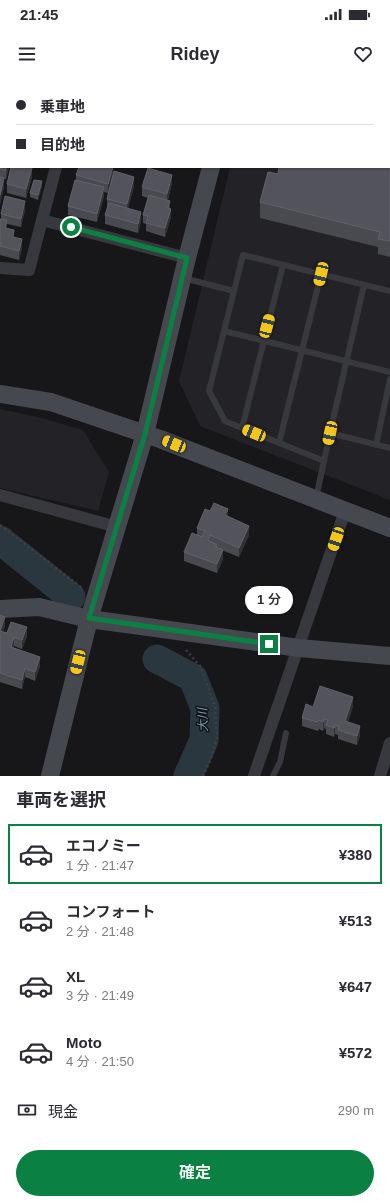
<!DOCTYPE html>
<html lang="ja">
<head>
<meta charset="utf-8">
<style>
	:root { --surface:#fff; --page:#f7f7f7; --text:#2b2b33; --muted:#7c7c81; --line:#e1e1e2; --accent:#0b8043 }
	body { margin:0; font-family:Arial,"Noto Sans JP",sans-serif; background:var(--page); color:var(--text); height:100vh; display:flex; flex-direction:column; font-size:15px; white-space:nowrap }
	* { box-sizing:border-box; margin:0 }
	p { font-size:13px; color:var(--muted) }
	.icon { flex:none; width:22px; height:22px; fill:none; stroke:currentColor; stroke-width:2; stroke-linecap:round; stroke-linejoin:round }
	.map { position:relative; height:696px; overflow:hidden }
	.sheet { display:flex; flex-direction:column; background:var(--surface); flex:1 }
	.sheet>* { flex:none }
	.banner { position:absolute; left:0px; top:0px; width:390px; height:88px; box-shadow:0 1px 3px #0004; display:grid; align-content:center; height:88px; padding:0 16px; background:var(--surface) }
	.end { position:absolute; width:18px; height:18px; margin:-9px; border:5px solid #0b8043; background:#fff; box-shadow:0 0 0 2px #fff }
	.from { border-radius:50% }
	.bubble { position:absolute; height:28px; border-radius:14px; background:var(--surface); box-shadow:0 1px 3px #0004; font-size:13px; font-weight:600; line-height:28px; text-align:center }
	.car { position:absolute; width:12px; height:24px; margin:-12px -6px; border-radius:5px; box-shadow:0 0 3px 1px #0007; background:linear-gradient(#f5c518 24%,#345 0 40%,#f5c518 0 76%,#345 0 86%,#f5c518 0) }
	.banner b { display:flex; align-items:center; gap:14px; height:38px; font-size:15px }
	.banner b+b { border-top:1px solid var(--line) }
	.banner i { width:10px; height:10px; background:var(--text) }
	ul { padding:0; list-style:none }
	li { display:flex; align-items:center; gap:12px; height:60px; margin:0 8px 6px; padding:0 8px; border:2px solid transparent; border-radius:0px }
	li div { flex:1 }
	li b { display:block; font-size:15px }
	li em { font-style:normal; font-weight:600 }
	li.current { border-color:var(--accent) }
	li>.icon { width:36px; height:36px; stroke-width:1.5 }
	h2 { padding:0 16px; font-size:18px; line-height:48px }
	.pay { display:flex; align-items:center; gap:10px; height:44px; padding:0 16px; font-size:15px }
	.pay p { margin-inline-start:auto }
	.cta { display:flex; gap:8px; margin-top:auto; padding:8px 16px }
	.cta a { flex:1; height:46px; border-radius:24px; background:var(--accent); color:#fff; font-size:16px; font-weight:600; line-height:46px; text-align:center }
	.status { display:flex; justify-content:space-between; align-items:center; height:28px; padding:0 20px; background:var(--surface); direction:ltr }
	.status svg { height:11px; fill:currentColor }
	header { display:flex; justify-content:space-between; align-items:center; height:52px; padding:0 16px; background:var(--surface); font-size:18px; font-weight:600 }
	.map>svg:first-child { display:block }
	.built { fill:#232327 }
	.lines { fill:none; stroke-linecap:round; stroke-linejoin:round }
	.river { stroke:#2b373f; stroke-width:29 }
	.path { stroke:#3d4046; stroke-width:2.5; stroke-dasharray:2 3; stroke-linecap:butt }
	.lane { stroke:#38393f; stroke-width:6 }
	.street { stroke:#38393f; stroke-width:12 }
	.secondary { stroke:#45484f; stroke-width:18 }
	.wall { fill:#484a4f }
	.shaded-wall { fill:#303135 }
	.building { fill:#53545b; stroke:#60626a }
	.route { stroke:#0b8043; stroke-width:5 }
	.labels { text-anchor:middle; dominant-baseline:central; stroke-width:3; stroke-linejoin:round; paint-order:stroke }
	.water-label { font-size:12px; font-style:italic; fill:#7c9db9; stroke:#121215 }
</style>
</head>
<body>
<div class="status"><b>21:45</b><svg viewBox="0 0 49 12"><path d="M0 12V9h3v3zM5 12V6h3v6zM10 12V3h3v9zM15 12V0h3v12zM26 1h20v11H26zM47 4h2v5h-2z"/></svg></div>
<header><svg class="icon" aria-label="menu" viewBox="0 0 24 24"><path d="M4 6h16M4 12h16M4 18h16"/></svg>Ridey<svg class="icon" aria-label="heart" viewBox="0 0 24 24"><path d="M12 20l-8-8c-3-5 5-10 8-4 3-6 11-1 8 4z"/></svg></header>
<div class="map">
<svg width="390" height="696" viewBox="0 0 390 696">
	<rect width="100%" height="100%" fill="#17171a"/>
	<g class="built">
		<polygon points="260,0 390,0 390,420 200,346 179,301 230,87 389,87 389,1"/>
		<polygon points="0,329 38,337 83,350 109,392 98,431 0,408"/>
	</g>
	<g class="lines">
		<g class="river">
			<polyline points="0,460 71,517"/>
			<polyline points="157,579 193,598 205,628 204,660 188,696"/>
		</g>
		<g class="path">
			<polyline points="0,445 82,508"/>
			<polyline points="186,570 200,586 215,626 217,657 211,679 203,696"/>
		</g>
		<g class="lane">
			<polyline points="183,198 234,211"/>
			<polyline points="364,205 330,353 390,368"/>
			<polyline points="390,211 243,175 224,251 390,292"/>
			<polyline points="224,251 209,311 225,341 324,381"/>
			<polyline points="242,348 283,185"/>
			<polyline points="279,363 321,194"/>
			<polyline points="376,365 390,299"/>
			<polyline points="316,418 330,353"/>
			<polyline points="273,696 280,682 286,653"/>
		</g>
		<g class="street">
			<polyline points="150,1 150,0"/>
			<polyline points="238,1 238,0"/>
			<polyline points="0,30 1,29"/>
			<polyline points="42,140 56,87"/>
			<polyline points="0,188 29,190 42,140 187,178"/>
			<polyline points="0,415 117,447"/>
			<polyline points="254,696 345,431"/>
			<polyline points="380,696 390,663"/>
		</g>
		<g class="secondary">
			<polyline points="0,314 51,322 160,359 390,448"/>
			<polyline points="0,529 39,527 89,539 126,544 299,568 390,576"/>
			<polyline points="50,696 89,539 145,354 187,178 211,87"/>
		</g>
	</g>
	<g class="wall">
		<polygon points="390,11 390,177 378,174 378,167 260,138 260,122 278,94"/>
		<polygon points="0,42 1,42 1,87 9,87 6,99 4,99 4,107 0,124"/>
		<polygon points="76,95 113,95 134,106 128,128 141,141 138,153 105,144 105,135 107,128 107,119 108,113 104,112 104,116 97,142 68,135 68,126 76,100"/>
		<polygon points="32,97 26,118 7,113 7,104"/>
		<polygon points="172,103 168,120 170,128 171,137 165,157 146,151 146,144 143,143 143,135 148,118 142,116 142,107"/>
		<polygon points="42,106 38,120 30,117 30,113"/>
		<polygon points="25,130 21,147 7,144 7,149 22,168 19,180 0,175 0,139 1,139 1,134"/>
		<polygon points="210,431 228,436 249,455 239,477 217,468 223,479 217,493 184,481 184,472 197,455 197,448"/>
		<polygon points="0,535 5,546 3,552 7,553 27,556 22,569 14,566 13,568 40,586 35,601 25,597 22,609 0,602"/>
		<polygon points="353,626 348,642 360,655 357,665 338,659 338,655 335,654 334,657 326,654 326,649 324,648 323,651 319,649 318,651 302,646 302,638 313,627"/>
	</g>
	<g class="shaded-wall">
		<polygon points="6,87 9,87 6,99"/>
		<polygon points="113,87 113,96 108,113 108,104"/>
		<polygon points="32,88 32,97 26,118 26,109"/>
		<polygon points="172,95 172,103 167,123 167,114"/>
		<polygon points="134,97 134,106 127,133 127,124"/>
		<polygon points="4,98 4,107 0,124 0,115"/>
		<polygon points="42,101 42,106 38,120 38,115"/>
		<polygon points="104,107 104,116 97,142 97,134"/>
		<polygon points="25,121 25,130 21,147 21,139"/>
		<polygon points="171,129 171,137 165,157 165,148"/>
		<polygon points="141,132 141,141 138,153 138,144"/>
		<polygon points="7,140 7,149 5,148"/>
		<polygon points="22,159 22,168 19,180 19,171"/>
		<polygon points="228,429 228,438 225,435"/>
		<polygon points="249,446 249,455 239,477 239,468"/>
		<polygon points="223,470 223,479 217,493 217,484"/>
		<polygon points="5,537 5,546 0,560 0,551"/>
		<polygon points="27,547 27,556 22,569 22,560"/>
		<polygon points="14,557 14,566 11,576 11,567"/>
		<polygon points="40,577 40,586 35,601 35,592"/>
		<polygon points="25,588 25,597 22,609 22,600"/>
		<polygon points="353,617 353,626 345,650 345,641"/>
		<polygon points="324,639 324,648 323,651 323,642"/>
		<polygon points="335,645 335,654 334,657 334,648"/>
		<polygon points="360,646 360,655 357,665 357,656"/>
	</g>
	<g class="building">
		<polygon points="389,10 390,11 390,161 378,159 380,152 260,122 268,92 278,94 279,87 389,87"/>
		<polygon points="0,42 1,42 1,61 0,60"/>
		<polygon points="0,67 1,67 1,87 6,87 6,91 0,89"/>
		<polygon points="11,87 28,87 32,88 26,109 7,104"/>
		<polygon points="79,87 113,87 108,104 76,95"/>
		<polygon points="148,88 172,95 167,114 142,107"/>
		<polygon points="114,91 134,97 127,124 107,119"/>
		<polygon points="0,97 4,98 0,115"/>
		<polygon points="34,100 42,101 38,115 30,113"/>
		<polygon points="75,100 104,107 97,134 68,126"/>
		<polygon points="149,115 170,121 168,128 171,129 165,148 146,143 148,136 143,135"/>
		<polygon points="5,116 25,121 21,139 1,134"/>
		<polygon points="109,123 141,132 138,144 105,135"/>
		<polygon points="0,139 7,140 5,148 14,150 13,157 22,159 19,171 0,166"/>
		<polygon points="214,423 228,429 225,435 249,446 239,468 210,455 208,460 217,465 216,467 223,470 217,484 184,472 192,453 202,457 205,451 197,448 205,429 210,431"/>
		<polygon points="0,535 5,537 0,551 7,553 11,542 27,547 22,560 14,557 11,567 40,577 35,592 25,588 22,600 0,593"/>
		<polygon points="320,606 353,617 345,641 360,646 357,656 338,650 339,646 335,645 334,648 326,645 328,640 324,639 323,642 319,640 318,642 302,638 306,624 313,627"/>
	</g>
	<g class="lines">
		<polyline class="route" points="71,147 187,178 145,354 89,538 269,564"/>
	</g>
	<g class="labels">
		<g class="water-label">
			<text transform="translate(203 640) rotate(-93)">大川</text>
		</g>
	</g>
</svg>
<i class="end from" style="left:71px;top:147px"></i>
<i class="end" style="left:269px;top:564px"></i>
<div class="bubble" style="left:245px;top:506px;width:48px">1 分</div>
<i class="car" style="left:321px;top:194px;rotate:193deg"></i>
<i class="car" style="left:267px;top:246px;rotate:15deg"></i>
<i class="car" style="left:254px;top:353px;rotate:292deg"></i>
<i class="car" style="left:330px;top:353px;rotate:192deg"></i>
<i class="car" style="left:174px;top:364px;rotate:292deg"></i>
<i class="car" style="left:336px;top:459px;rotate:199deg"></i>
<i class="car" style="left:78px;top:582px;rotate:194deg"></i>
<div class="banner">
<b><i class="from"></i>乗車地</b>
<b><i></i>目的地</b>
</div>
</div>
<section class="sheet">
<h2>車両を選択</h2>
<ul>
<li class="current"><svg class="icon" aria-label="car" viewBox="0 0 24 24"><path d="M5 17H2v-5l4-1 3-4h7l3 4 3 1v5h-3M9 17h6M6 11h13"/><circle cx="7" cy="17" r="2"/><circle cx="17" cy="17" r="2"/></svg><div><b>エコノミー</b><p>1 分 · 21:47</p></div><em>¥380</em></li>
<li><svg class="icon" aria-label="car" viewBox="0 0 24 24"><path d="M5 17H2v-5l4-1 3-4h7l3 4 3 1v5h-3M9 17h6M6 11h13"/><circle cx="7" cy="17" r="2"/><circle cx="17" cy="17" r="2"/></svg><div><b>コンフォート</b><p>2 分 · 21:48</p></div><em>¥513</em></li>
<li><svg class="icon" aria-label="car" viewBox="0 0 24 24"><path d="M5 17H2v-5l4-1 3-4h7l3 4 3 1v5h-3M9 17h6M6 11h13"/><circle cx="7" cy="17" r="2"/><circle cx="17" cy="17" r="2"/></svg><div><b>XL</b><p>3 分 · 21:49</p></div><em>¥647</em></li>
<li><svg class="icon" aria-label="car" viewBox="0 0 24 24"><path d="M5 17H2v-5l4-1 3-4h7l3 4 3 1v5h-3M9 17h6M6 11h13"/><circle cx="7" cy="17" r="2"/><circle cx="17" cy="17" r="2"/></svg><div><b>Moto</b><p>4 分 · 21:50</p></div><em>¥572</em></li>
</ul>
<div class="pay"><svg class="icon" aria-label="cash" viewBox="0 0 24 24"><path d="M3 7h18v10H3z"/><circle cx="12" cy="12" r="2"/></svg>現金<p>290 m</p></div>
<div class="cta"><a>確定</a></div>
</section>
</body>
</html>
